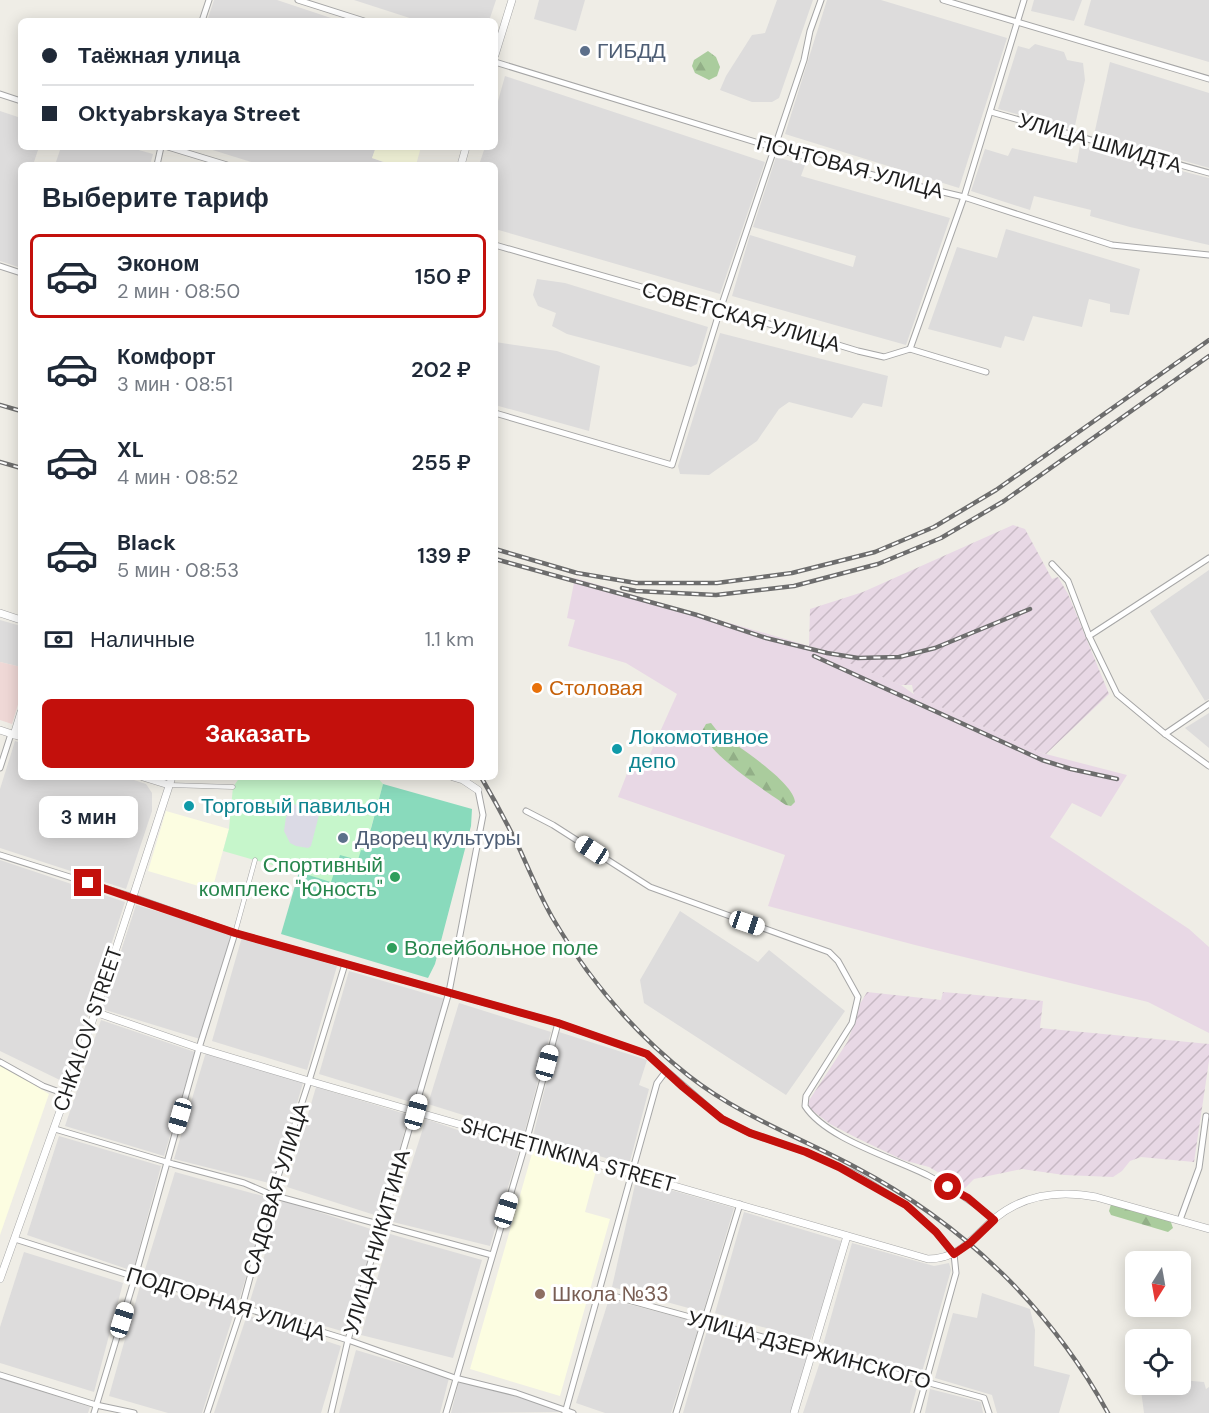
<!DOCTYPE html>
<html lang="ru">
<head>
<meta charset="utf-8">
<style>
	:root { --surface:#fff; --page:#f6f6f7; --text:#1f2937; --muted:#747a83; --line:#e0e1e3; --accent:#c3100c }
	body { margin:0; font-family:"DM Sans",sans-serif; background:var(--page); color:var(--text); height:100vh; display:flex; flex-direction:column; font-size:22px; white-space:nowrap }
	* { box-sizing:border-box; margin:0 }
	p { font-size:20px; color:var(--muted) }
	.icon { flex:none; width:33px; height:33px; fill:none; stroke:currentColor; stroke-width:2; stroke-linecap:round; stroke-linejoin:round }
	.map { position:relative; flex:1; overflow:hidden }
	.side { position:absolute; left:18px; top:162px; width:480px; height:618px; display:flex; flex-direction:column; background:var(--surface); border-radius:9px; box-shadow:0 3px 15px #0003 }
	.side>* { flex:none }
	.guide { position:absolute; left:18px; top:18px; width:480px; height:132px; border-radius:9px; box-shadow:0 3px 15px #0003; display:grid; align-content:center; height:132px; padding:0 24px; background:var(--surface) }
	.needle { width:39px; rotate:191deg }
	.fabs { position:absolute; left:1125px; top:1251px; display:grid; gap:12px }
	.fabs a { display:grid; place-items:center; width:66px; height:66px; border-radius:9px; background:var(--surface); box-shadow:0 3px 15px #0003; font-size:30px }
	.end { position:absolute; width:27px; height:27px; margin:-14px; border:8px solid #c3100c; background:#fff; box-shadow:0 0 0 3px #fff }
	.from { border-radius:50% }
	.bubble { position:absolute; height:42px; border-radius:9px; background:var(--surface); box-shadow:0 3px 15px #0003; font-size:20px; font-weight:600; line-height:42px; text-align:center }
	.car { position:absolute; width:18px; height:36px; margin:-18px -9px; border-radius:8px; box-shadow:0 0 4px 2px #0007; background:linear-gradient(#fff 24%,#345 0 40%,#fff 0 76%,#345 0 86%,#fff 0) }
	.guide b { display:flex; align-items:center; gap:21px; height:57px; font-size:22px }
	.guide b+b { border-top:2px solid var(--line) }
	.guide i { width:15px; height:15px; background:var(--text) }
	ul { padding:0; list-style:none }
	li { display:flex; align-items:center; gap:18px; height:84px; margin:0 12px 9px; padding:0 12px; border:3px solid transparent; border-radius:9px }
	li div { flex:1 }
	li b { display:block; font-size:22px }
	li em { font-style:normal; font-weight:600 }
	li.on { border-color:var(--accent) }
	li>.icon { width:54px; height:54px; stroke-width:1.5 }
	h2 { padding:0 24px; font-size:27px; line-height:72px }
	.pay { display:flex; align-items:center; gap:15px; height:66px; padding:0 24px; font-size:22px }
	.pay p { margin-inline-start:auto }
	.primary-button { display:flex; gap:12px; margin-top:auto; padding:12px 24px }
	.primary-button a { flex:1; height:69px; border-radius:9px; background:var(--accent); color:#fff; font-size:24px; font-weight:600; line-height:69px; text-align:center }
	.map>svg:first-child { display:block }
	.residential { fill:#dddcdc }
	.commercial { fill:#efd8d6 }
	.industrial { fill:url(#industrial-furrows) }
	.education { fill:#fcfde1 }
	.railway { fill:#e8d8e5 }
	.forest { fill:url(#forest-firs) }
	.park { fill:#c6f6cb }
	.pitch { fill:#89dabc }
	.plaza { fill:#dbdae5 }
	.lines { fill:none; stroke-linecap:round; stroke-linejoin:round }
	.pedestrian-casing { stroke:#a6a6a6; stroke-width:5 }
	.minor-casing { stroke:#a6a6a6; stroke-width:7 }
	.tertiary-casing { stroke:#a6a6a6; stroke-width:8 }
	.pedestrian { stroke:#fff; stroke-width:4 }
	.minor { stroke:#fff; stroke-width:5 }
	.tertiary { stroke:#fff; stroke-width:7 }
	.rail-casing { stroke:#6d6d6d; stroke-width:4.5 }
	.rail { stroke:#fff; stroke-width:2; stroke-dasharray:7; stroke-linecap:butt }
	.route { stroke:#c3100c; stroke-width:8 }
	.service-dot { fill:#5c6f8a; stroke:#fff; stroke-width:2 }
	.food-dot { fill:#e8710a; stroke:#fff; stroke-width:2 }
	.culture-dot { fill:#0f9aa8; stroke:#fff; stroke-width:2 }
	.leisure-dot { fill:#2e9e5b; stroke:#fff; stroke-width:2 }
	.education-dot { fill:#8d6e63; stroke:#fff; stroke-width:2 }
	.labels { text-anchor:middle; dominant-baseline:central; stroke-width:6; stroke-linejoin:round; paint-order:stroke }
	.service-label { font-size:21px; fill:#4e5e75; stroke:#fff; text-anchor:start }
	.street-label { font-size:21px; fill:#1f1f1f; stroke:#fff }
	.food-label { font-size:21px; fill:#c56008; stroke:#fff; text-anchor:start }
	.culture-label { font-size:21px; fill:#0d838f; stroke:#fff; text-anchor:start }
	.leisure-label { font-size:21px; fill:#27864d; stroke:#fff; text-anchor:end }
	.education-label { font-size:21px; fill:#785e54; stroke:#fff; text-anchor:start }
</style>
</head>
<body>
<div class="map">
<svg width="1209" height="1413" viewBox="0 0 1209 1413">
	<defs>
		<pattern id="industrial-furrows" width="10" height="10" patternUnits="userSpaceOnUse" patternTransform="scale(1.5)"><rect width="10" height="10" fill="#e8d8e5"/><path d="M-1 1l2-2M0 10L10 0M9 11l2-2" fill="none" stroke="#c7b9c4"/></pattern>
		<pattern id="forest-firs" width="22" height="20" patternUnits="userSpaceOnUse" patternTransform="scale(1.5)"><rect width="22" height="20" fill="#aacc9d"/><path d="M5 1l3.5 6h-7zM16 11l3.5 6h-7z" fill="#92af87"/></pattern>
	</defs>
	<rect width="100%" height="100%" fill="#efede6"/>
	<g class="residential">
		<polygon points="214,0 277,0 340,21 207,21"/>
		<polygon points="354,0 496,0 489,21 419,21"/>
		<polygon points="539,0 585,0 576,31 534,19"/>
		<polygon points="777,0 813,0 779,98 772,102 752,102 720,90 726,76 752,35 765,33"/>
		<polygon points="827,0 881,0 1007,38 959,188 785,134"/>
		<polygon points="1034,0 1082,0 1074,21 1031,11"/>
		<polygon points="1091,0 1209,0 1209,62 1084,25"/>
		<polygon points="1035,44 1064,52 1067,60 1083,63 1085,80 1074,130 998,109 1018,46 1029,49"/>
		<polygon points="1110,62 1209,93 1209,168 1094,135"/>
		<polygon points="505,76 765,162 720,294 495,229 495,165 479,165 485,147 495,147 495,112"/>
		<polygon points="0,111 21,118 21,147 39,147 33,165 21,165 21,268 0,261"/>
		<polygon points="1080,145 1209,178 1209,245 1130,227 1090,216 1091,210 1034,196 1030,210 971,191 985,149 1008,156 1012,148 1077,163"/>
		<polygon points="61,147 128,147 153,154 150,165 55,165"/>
		<polygon points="203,147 376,147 372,158 386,163 386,165 261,165"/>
		<polygon points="776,157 805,165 801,176 950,218 906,345 732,296 750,235 853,267 856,256 753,227"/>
		<polygon points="1006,229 1140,269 1129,315 1110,312 1110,304 1089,299 1082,327 1033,316 1024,341 1005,336 1001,348 928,329 957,247 997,258"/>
		<polygon points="537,279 565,283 708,327 697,364 691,367 567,334 552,326 556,313 538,306 533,295"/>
		<polygon points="720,333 888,376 882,407 863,403 852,418 789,402 779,409 757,441 709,475 680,474 678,466"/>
		<polygon points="495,342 557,351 600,366 589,431 495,405"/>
		<polygon points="1209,570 1209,699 1205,701 1150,611"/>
		<polygon points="0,620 21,626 21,667 0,662"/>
		<polygon points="1209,713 1209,748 1185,728"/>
		<polygon points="15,741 21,743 21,777 125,777 146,784 152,793 152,811 126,889 0,848 0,789"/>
		<polygon points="0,860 125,902 66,1083 0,1051"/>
		<polygon points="136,905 233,934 200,1039 102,1009"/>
		<polygon points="680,911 758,962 769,950 845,1011 786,1095 644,1003 640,980"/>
		<polygon points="242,937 337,966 307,1070 212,1041"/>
		<polygon points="349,971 445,999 414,1103 319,1074"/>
		<polygon points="459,1003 551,1032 524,1134 428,1104"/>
		<polygon points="101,1020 195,1052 164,1156 65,1126"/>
		<polygon points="559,1032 647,1060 639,1085 649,1089 629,1165 533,1136"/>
		<polygon points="206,1052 303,1083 273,1184 174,1159"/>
		<polygon points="316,1087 409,1115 381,1217 287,1187"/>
		<polygon points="426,1119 519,1151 490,1246 393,1222"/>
		<polygon points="59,1136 161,1166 133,1271 27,1235"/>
		<polygon points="175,1172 270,1198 239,1300 144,1273"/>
		<polygon points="636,1180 734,1208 703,1312 612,1287"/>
		<polygon points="282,1200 377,1231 345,1332 249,1304"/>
		<polygon points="744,1212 841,1241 824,1302 810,1341 715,1313"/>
		<polygon points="390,1234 482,1260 453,1358 361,1335"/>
		<polygon points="852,1243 934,1266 949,1263 951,1270 922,1372 917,1373 823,1345"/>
		<polygon points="24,1252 123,1283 94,1392 0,1363 0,1327"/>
		<polygon points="140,1286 235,1310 202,1413 168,1413 109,1396"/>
		<polygon points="982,1293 1030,1309 1035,1330 1034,1366 1070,1375 1059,1413 997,1413 992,1395 935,1378 953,1313 977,1318"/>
		<polygon points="609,1299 700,1323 671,1413 605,1413 576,1403"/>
		<polygon points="247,1315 341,1346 321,1413 214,1413"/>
		<polygon points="709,1324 810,1354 792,1413 683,1413"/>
		<polygon points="356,1350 449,1378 440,1413 339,1413"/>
		<polygon points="821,1359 917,1387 910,1413 803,1413"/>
		<polygon points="460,1377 520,1393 560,1412 451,1413"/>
		<polygon points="0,1378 90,1407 88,1413 0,1413"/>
		<polygon points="1181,1380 1204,1382 1206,1389 1209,1387 1209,1413 1144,1413 1141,1390 1145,1385 1180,1384"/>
		<polygon points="930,1389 981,1402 983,1413 925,1413"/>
	</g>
	<polygon class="commercial" points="0,662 21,667 21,695 12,724 0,720"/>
	<g class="industrial">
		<polygon points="1013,525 1025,529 1052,579 1058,577 1068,594 1109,694 1046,754 1038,752 914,695 912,685 901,685 840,660 827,653 827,651 809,646 810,609 863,592"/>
		<polygon points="867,992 941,1000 943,992 1043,1001 1040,1028 1209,1044 1209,1061 1194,1162 1141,1157 1130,1161 1122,1171 1113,1177 1064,1175 1022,1169 974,1179 965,1188 929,1167 903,1160 857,1138 830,1124 809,1108 808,1102 848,1041 860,1004"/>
	</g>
	<g class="education">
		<polygon points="376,147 421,147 416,165 393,165 372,158"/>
		<polygon points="166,811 229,829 212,890 148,871"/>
		<polygon points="0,1064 49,1094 0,1235"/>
		<polygon points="533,1150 597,1167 585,1212 610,1219 560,1396 470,1369"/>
	</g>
	<polygon class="railway" points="575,578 809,646 901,685 915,695 1038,752 1127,775 1101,817 1072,803 1050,837 1189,929 1209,947 1209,1033 1148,1002 915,945 768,906 785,855 618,797 628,771 642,772 677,694 626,663 568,646 575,620 567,618"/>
	<g class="forest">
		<polygon points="708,51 716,57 720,67 717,76 709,80 695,73 692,66 694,60"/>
		<path d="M711,723l7,9c18,13 76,50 77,70l-4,4 -5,-1c-22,-15 -77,-50 -84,-74l4,-7z"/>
		<polygon points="1112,1201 1169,1217 1173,1228 1168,1232 1111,1215 1109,1211"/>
	</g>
	<polygon class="park" points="240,777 377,777 383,784 369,835 373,837 369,852 332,882 223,851 229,829 233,787"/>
	<polygon class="pitch" points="383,784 472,809 471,826 435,964 428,978 281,934 299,872 331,882 340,855 358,860 361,850 369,851 373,837 369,836"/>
	<polygon class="plaza" points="293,804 320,811 311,846 308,848 296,846 290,843 284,831 286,817"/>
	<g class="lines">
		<g class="pedestrian-casing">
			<g id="pedestrian">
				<polyline points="170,785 233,787"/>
				<polyline points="235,933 255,860"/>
			</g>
		</g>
		<g class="minor-casing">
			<g id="minor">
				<polyline points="298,0 364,21"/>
				<polyline points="943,0 1209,79"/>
				<polyline points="202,21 209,0"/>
				<polyline points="495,62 788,152 884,178 964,197 1112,245 1209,255"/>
				<polyline points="0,94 21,101"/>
				<polyline points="991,112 1209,173"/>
				<polyline points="168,147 227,165"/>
				<polyline points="157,165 161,147"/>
				<polyline points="495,245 743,316 858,351 884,357 910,349 986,372"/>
				<polyline points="0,266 21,273"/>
				<polyline points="910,349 964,197 1024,0"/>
				<polyline points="495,413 672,465 720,310 804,60 810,31 821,0"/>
				<polyline points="1052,564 1068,581 1089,636 1117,694 1165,734 1209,766"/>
				<polyline points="1089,636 1209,558"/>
				<polyline points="1165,734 1209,704"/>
				<polyline points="0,768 11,734"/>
				<path d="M526,811l27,14 97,62 179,65 9,9 20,36 -6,26 -46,73 -1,10c21,33 89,52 124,70 23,12 45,27 65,43"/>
				<polyline points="0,855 133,897 235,933 558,1023 647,1054 722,1119 750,1133 806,1152 855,1174 906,1205 936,1232 954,1254 956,1273 917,1413"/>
				<polyline points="0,1062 43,1086 65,1094"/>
				<polyline points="55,1129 173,1164 244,1183 272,1195 492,1255"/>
				<polyline points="1180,1220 1199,1168 1206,1116"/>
				<polyline points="15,1239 135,1277 242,1307 348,1340 455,1378 516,1393 573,1413"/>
				<polyline points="599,1292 984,1398 989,1413"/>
				<polyline points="0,1375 96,1405 134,1413"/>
				<polyline points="94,1413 135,1277 199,1048 235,933"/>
				<polyline points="207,1413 242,1307 272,1195 309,1081 345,964"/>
				<polyline points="331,1413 348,1340 449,992 483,815 478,790"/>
				<polyline points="446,1413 526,1142 558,1023"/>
				<polyline points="565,1413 657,1083 666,1071"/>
				<polyline points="676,1413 740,1204"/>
			</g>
		</g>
		<g class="tertiary-casing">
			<g id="tertiary">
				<polyline points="495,55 512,0"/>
				<polyline points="461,165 466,147"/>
				<polyline points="0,613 21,620"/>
				<polyline points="0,730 21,737"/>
				<polyline points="14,735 21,712"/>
				<polyline points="143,777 169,785"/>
				<polyline points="453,777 463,780 478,790"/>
				<path d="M95,1012l104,36 110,33 619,178c31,0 45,-21 66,-40 30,-25 65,-29 102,-22l113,32"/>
				<polyline points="0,1279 94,1016 172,777"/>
				<polyline points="794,1413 847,1236"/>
			</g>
		</g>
		<use href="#pedestrian" class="pedestrian"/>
		<use href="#minor" class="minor"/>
		<use href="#tertiary" class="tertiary"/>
		<g class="rail-casing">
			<g id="rail">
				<polyline points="0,405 21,411"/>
				<polyline points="0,462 21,468"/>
				<polyline points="495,549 577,573 636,583 717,583 792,573 875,552 934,527 996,490 1209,340"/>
				<polyline points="495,559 697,615 766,638 827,653 858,658 899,657 935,648 1030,609"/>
				<polyline points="622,588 636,591 716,595 794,586 878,564 941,538 1004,501 1209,356"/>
				<polyline points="814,656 1042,760 1071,769 1117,779"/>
				<path d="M481,777c14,24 27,48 39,73 10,22 20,46 32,67 35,60 82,116 137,159 51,40 110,61 166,91 107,56 195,140 253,246"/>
			</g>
		</g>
		<use href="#rail" class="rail"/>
	</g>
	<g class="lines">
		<polyline class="route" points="88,883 235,933 558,1023 647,1054 683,1087 722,1119 750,1133 806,1152 839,1167 906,1205 936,1232 954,1254 970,1243 994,1220 968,1198 948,1187"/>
	</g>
	<g class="service-dot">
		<circle cx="585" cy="51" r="6"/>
		<circle cx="343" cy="838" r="6"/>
	</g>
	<circle class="food-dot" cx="537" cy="688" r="6"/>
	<g class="culture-dot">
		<circle cx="617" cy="749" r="6"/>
		<circle cx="189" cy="806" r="6"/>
	</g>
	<g class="leisure-dot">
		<circle cx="395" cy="877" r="6"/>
		<circle cx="392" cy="948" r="6"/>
	</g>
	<circle class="education-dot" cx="540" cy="1294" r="6"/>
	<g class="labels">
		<g class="service-label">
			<text x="597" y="51">ГИБДД</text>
			<text x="355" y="838">Дворец культуры</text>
		</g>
		<g class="street-label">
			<text transform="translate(1100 143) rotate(16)">УЛИЦА ШМИДТА</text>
			<text transform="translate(850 167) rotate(15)">ПОЧТОВАЯ УЛИЦА</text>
			<text transform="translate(741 317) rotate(16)">СОВЕТСКАЯ УЛИЦА</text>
			<text transform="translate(88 1029) rotate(-71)">CHKALOV STREET</text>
			<text transform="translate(568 1155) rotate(16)">SHCHETINKINA STREET</text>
			<text transform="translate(276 1189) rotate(-73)">САДОВАЯ УЛИЦА</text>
			<text transform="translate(377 1242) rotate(-74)">УЛИЦА НИКИТИНА</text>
			<text transform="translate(226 1304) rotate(17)">ПОДГОРНАЯ УЛИЦА</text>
			<text transform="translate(809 1350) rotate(15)">УЛИЦА ДЗЕРЖИНСКОГО</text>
		</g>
		<g class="food-label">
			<text x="549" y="688">Столовая</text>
		</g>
		<g class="culture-label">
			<text x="629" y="737">Локомотивное<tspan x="629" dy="24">депо</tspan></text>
			<text x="201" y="806">Торговый павильон</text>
		</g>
		<g class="leisure-label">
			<text x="383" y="865">Спортивный<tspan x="383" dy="24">комплекс "Юность"</tspan></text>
			<text x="404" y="948" text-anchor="start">Волейбольное поле</text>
		</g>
		<g class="education-label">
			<text x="552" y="1294">Школа №33</text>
		</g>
	</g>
</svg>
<div class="fabs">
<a><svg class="needle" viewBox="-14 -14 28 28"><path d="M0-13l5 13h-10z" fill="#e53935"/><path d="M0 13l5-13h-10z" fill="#747a83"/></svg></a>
<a><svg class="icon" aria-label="locate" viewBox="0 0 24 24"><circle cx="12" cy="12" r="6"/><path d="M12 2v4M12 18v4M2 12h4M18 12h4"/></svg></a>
</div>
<i class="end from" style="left:948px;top:1187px"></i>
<i class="end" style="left:88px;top:883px"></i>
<div class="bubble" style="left:39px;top:796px;width:99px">3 мин</div>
<i class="car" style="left:592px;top:850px;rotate:303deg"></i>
<i class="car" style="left:747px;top:923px;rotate:109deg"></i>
<i class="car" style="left:547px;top:1063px;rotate:15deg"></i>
<i class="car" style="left:416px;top:1112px;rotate:15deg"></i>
<i class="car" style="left:180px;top:1116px;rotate:196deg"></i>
<i class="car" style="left:506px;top:1210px;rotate:17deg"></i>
<i class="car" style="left:122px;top:1320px;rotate:17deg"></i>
<div class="guide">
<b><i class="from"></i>Таёжная улица</b>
<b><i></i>Oktyabrskaya Street</b>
</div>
<section class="side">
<h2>Выберите тариф</h2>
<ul>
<li class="on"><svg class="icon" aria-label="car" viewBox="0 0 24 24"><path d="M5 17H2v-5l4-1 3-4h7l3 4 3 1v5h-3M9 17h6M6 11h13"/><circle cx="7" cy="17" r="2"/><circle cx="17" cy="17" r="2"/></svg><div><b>Эконом</b><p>2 мин · 08:50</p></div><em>150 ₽</em></li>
<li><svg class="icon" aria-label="car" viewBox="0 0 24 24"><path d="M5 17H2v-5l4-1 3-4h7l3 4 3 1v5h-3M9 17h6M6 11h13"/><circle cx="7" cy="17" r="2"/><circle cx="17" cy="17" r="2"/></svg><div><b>Комфорт</b><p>3 мин · 08:51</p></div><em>202 ₽</em></li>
<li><svg class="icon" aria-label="car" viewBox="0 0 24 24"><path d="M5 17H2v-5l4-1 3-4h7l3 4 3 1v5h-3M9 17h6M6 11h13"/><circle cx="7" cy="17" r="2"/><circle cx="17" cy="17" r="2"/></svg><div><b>XL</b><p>4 мин · 08:52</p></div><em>255 ₽</em></li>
<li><svg class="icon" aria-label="car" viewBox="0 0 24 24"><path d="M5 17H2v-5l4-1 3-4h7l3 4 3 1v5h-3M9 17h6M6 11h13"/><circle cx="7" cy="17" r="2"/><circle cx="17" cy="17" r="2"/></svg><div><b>Black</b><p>5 мин · 08:53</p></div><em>139 ₽</em></li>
</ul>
<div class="pay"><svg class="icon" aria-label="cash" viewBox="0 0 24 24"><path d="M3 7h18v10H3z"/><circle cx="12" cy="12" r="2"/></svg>Наличные<p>1.1 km</p></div>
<div class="primary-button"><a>Заказать</a></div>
</section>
</div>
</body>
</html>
